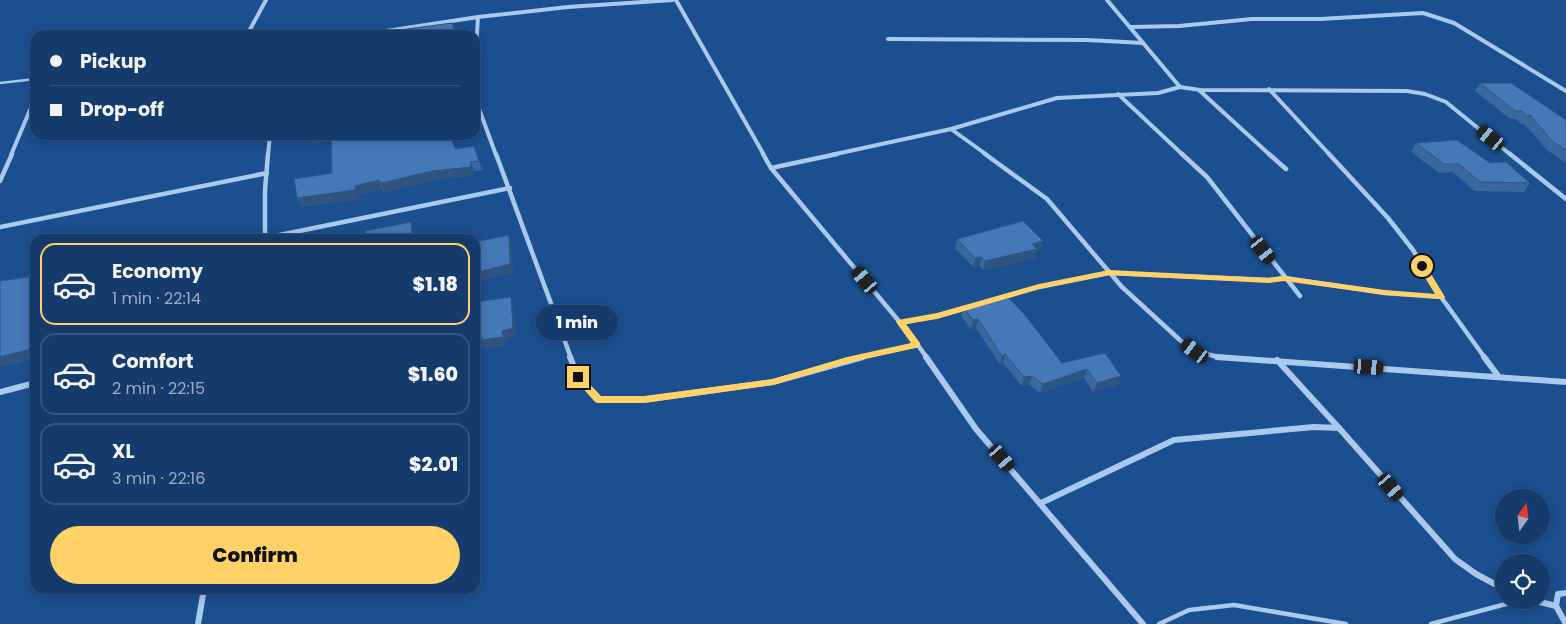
<!DOCTYPE html>
<html lang="en">
<head>
<meta charset="utf-8">
<style>
	:root { --surface:#143b6b; --page:#214673; --text:#f1f3f6; --muted:#9dadc1; --line:#33557e; --accent:#ffd166 }
	body { margin:0; font-family:Poppins,sans-serif; background:var(--page); color:var(--text); height:100vh; display:flex; flex-direction:column; font-size:19px; white-space:nowrap }
	* { box-sizing:border-box; margin:0 }
	p { font-size:16px; color:var(--muted) }
	.icon { flex:none; width:28px; height:28px; fill:none; stroke:currentColor; stroke-width:2; stroke-linecap:round; stroke-linejoin:round }
	.map { position:relative; flex:1; overflow:hidden }
	.details { position:absolute; left:30px; top:234px; width:450px; height:360px; display:flex; flex-direction:column; background:var(--surface); border-radius:15px; box-shadow:0 2px 12px #0003,0 0 0 1px var(--line) }
	.details>* { flex:none }
	.banner { position:absolute; left:30px; top:30px; width:450px; height:110px; border-radius:15px; box-shadow:0 2px 12px #0003,0 0 0 1px var(--line); display:grid; align-content:center; height:110px; padding:0 20px; background:var(--surface) }
	.needle { width:32px; rotate:14deg }
	.fabs { position:absolute; left:1495px; top:489px; display:grid; gap:10px }
	.fabs a { display:grid; place-items:center; width:55px; height:55px; border-radius:50%; background:var(--surface); box-shadow:0 2px 12px #0003,0 0 0 1px var(--line); font-size:25px }
	.end { position:absolute; width:22px; height:22px; margin:-11px; border:6px solid #ffd166; background:#111; box-shadow:0 0 0 2px #111 }
	.from { border-radius:50% }
	.bubble { position:absolute; height:35px; border-radius:18px; background:var(--surface); box-shadow:0 2px 12px #0003,0 0 0 1px var(--line); font-size:16px; font-weight:800; line-height:35px; text-align:center }
	.car { position:absolute; width:15px; height:30px; margin:-15px -8px; border-radius:6px; box-shadow:0 0 4px 1px #0007; background:linear-gradient(#222 24%,#8ab4d8 0 40%,#222 0 76%,#8ab4d8 0 86%,#222 0) }
	.banner b { display:flex; align-items:center; gap:18px; height:48px; font-size:19px }
	.banner b+b { border-top:1px solid var(--line) }
	.banner i { width:12px; height:12px; background:var(--text) }
	ul { padding:9px 0 0; list-style:none }
	li { display:flex; align-items:center; gap:15px; height:82px; margin:0 10px 8px; padding:0 10px; border:2px solid var(--line); border-radius:15px }
	li div { flex:1 }
	li b { display:block; font-size:19px }
	li em { font-style:normal; font-weight:800 }
	li.on { border-color:var(--accent) }
	li>.icon { width:45px; height:45px; stroke-width:1.5 }
	.action { display:flex; gap:10px; margin-top:auto; padding:10px 20px }
	.action a { flex:1; height:58px; border-radius:30px; background:var(--accent); color:#111; font-size:20px; font-weight:800; line-height:58px; text-align:center }
	.map>svg:first-child { display:block }
	.lines { fill:none; stroke-linecap:round; stroke-linejoin:round }
	.service-far1 { stroke:#a9c9ee; stroke-width:2.5 }
	.service { stroke:#a9c9ee; stroke-width:4.5 }
	.minor-far2 { stroke:#a9c9ee; stroke-width:4 }
	.minor-far1 { stroke:#a9c9ee; stroke-width:4.5 }
	.minor { stroke:#a9c9ee; stroke-width:6 }
	.wall { fill:#3a679d }
	.shaded-wall { fill:#305480 }
	.building { fill:#4478b7; stroke:#305480 }
	.route { fill:#ffd166 }
</style>
</head>
<body>
<div class="map">
<svg width="1566" height="624" viewBox="0 0 1566 624">
	<rect width="100%" height="100%" fill="#1b4f8f"/>
	<g class="lines">
		<polyline class="service-far1" points="0,83 35,79"/>
		<g class="service">
			<polyline points="1159,624 1189,610 1234,605 1346,624"/>
			<polyline points="1431,624 1521,600"/>
		</g>
		<g class="minor-far2">
			<polyline points="676,0 764,155"/>
			<polyline points="1107,0 1180,87"/>
			<polyline points="1131,27 1179,26 1252,19 1320,19 1423,13 1454,23 1566,91"/>
			<polyline points="247,35 266,0"/>
			<polyline points="360,35 478,17 568,7 673,0"/>
			<polyline points="888,39 1087,40 1143,43"/>
			<polyline points="475,67 478,17"/>
			<polyline points="475,77 478,106 496,155"/>
			<polyline points="1269,89 1330,155"/>
			<polyline points="1200,91 1270,155"/>
			<polyline points="1118,94 1183,155"/>
			<polyline points="951,129 987,155"/>
			<polyline points="11,155 35,98"/>
			<polyline points="268,155 270,135"/>
			<polyline points="831,155 951,129 1057,98 1158,93 1180,87 1200,90 1407,91 1425,94 1446,102 1511,155"/>
		</g>
		<g class="minor-far1">
			<polyline points="496,154 571,358"/>
			<polyline points="763,154 771,168 913,338 927,358"/>
			<polyline points="985,154 1047,199 1122,287 1181,341 1195,351 1222,358"/>
			<polyline points="1182,154 1207,177 1300,296"/>
			<polyline points="1269,154 1286,169"/>
			<polyline points="1329,154 1388,218 1413,250 1441,297 1485,358"/>
			<polyline points="1510,154 1566,199"/>
			<polyline points="771,168 837,154"/>
			<polyline points="0,181 12,154"/>
			<polyline points="0,227 267,173"/>
			<polyline points="265,238 510,188"/>
			<polyline points="265,239 265,190 268,154"/>
			<polyline points="986,302 1039,287 1109,273 1269,280 1285,278 1385,293 1441,297"/>
			<polyline points="900,323 937,316 968,307"/>
			<polyline points="857,358 917,345"/>
		</g>
		<g class="minor">
			<polyline points="570,357 578,377 598,400 643,400 773,382 863,357"/>
			<polyline points="926,357 976,429 1143,624"/>
			<polyline points="1217,357 1566,382"/>
			<polyline points="1484,357 1499,377"/>
			<polyline points="0,392 35,383"/>
			<polyline points="1339,428 1455,559 1476,574 1504,589"/>
			<polyline points="1041,503 1174,440 1314,427 1339,428 1277,360"/>
			<polyline points="1566,593 1558,594 1556,606 1566,624"/>
			<polyline points="1532,600 1556,606"/>
			<polyline points="198,624 204,589"/>
		</g>
	</g>
	<g class="wall">
		<polygon points="1480,83 1566,120 1566,163 1547,150 1524,124 1521,124 1516,119 1510,119 1475,91"/>
		<polygon points="305,135 449,135 456,149 474,146 482,170 474,171 474,175 435,180 384,192 382,189 358,195 359,199 301,207 297,198 332,173 331,140 313,144 311,140 308,140"/>
		<polygon points="1416,143 1490,163 1530,183 1524,192 1474,191 1453,172 1439,173 1411,152"/>
		<polygon points="957,239 1041,250 1037,251 1035,258 983,270 980,266 973,267 955,248"/>
		<polygon points="963,307 1062,363 1105,353 1117,385 1093,392 1084,378 1040,393 1029,385 1022,386 1003,363 1000,365 976,328 971,329 961,316"/>
	</g>
	<g class="shaded-wall">
		<polygon points="309,135 332,135 334,140 313,144"/>
		<polygon points="471,162 474,171 474,175 435,180 384,192 381,183"/>
		<polygon points="379,180 382,189 358,195 359,199 301,207 297,198"/>
		<polygon points="411,222 414,230 415,239 412,239"/>
		<polygon points="509,235 512,243 513,273 475,282 475,273"/>
		<polygon points="1043,241 1041,250 1037,251 1035,258 983,270 985,261 1032,244"/>
		<polygon points="981,257 980,266 973,267 975,258"/>
		<polygon points="511,297 513,306 516,337 505,340 505,346 485,349 484,347 475,348 475,339 502,331"/>
		<polygon points="978,319 976,328 971,329 973,320"/>
		<polygon points="35,348 35,359 0,368 0,357"/>
		<polygon points="1005,354 1003,363 1000,365 1002,356"/>
		<polygon points="1087,369 1084,378 1040,393 1043,384"/>
		<polygon points="1032,376 1029,385 1022,386 1024,377"/>
		<polygon points="1121,376 1117,385 1093,392 1097,383"/>
	</g>
	<g class="building">
		<polygon points="452,23 456,35 362,35 370,34"/>
		<polygon points="1480,83 1511,83 1566,120 1566,150 1553,142 1530,115 1527,116 1522,111 1515,111"/>
		<polygon points="331,135 449,135 456,149 474,146 479,161 471,162 471,167 432,171 381,183 379,180 355,186 355,190 297,198 294,179 332,173"/>
		<polygon points="1457,140 1490,163 1506,162 1530,183 1480,182 1459,164 1444,164 1416,143"/>
		<polygon points="1023,221 1043,241 1032,244 1037,249 985,261 981,257 975,258 957,239"/>
		<polygon points="411,222 412,239 367,239 365,231"/>
		<polygon points="509,235 510,264 475,273 475,242"/>
		<polygon points="35,276 35,348 0,357 0,281"/>
		<polygon points="1007,296 1025,315 1062,363 1105,353 1121,376 1097,383 1087,369 1043,384 1032,376 1024,377 1005,354 1002,356 978,319 973,320 963,307"/>
		<polygon points="511,297 513,328 502,331 503,337 482,340 482,337 475,339 475,302"/>
	</g>
	<polygon class="route" points="1422,263 1425,264 1445,297 1444,299 1385,295 1284,281 1269,283 1109,275 1039,289 937,319 906,324 920,343 920,347 847,363 773,385 644,403 598,403 595,402 573,377 575,375 581,375 601,396 644,396 773,379 847,357 911,343 896,322 898,320 937,313 1039,284 1109,270 1269,278 1284,276 1385,290 1435,294 1418,266"/>
</svg>
<div class="fabs">
<a><svg class="needle" viewBox="-14 -14 28 28"><path d="M0-13l5 13h-10z" fill="#e53935"/><path d="M0 13l5-13h-10z" fill="#9dadc1"/></svg></a>
<a><svg class="icon" aria-label="locate" viewBox="0 0 24 24"><circle cx="12" cy="12" r="6"/><path d="M12 2v4M12 18v4M2 12h4M18 12h4"/></svg></a>
</div>
<i class="end from" style="left:1422px;top:266px"></i>
<i class="end" style="left:578px;top:377px"></i>
<div class="bubble" style="left:536px;top:305px;width:82px">1 min</div>
<i class="car" style="left:1491px;top:138px;rotate:309deg"></i>
<i class="car" style="left:1263px;top:250px;rotate:142deg"></i>
<i class="car" style="left:865px;top:280px;rotate:320deg"></i>
<i class="car" style="left:1195px;top:351px;rotate:307deg"></i>
<i class="car" style="left:1369px;top:367px;rotate:94deg"></i>
<i class="car" style="left:1002px;top:458px;rotate:139deg"></i>
<i class="car" style="left:1391px;top:487px;rotate:139deg"></i>
<div class="banner">
<b><i class="from"></i>Pickup</b>
<b><i></i>Drop-off</b>
</div>
<section class="details">
<ul>
<li class="on"><svg class="icon" aria-label="car" viewBox="0 0 24 24"><path d="M5 17H2v-5l4-1 3-4h7l3 4 3 1v5h-3M9 17h6M6 11h13"/><circle cx="7" cy="17" r="2"/><circle cx="17" cy="17" r="2"/></svg><div><b>Economy</b><p>1 min · 22:14</p></div><em>$1.18</em></li>
<li><svg class="icon" aria-label="car" viewBox="0 0 24 24"><path d="M5 17H2v-5l4-1 3-4h7l3 4 3 1v5h-3M9 17h6M6 11h13"/><circle cx="7" cy="17" r="2"/><circle cx="17" cy="17" r="2"/></svg><div><b>Comfort</b><p>2 min · 22:15</p></div><em>$1.60</em></li>
<li><svg class="icon" aria-label="car" viewBox="0 0 24 24"><path d="M5 17H2v-5l4-1 3-4h7l3 4 3 1v5h-3M9 17h6M6 11h13"/><circle cx="7" cy="17" r="2"/><circle cx="17" cy="17" r="2"/></svg><div><b>XL</b><p>3 min · 22:16</p></div><em>$2.01</em></li>
</ul>
<div class="action"><a>Confirm</a></div>
</section>
</div>
</body>
</html>
